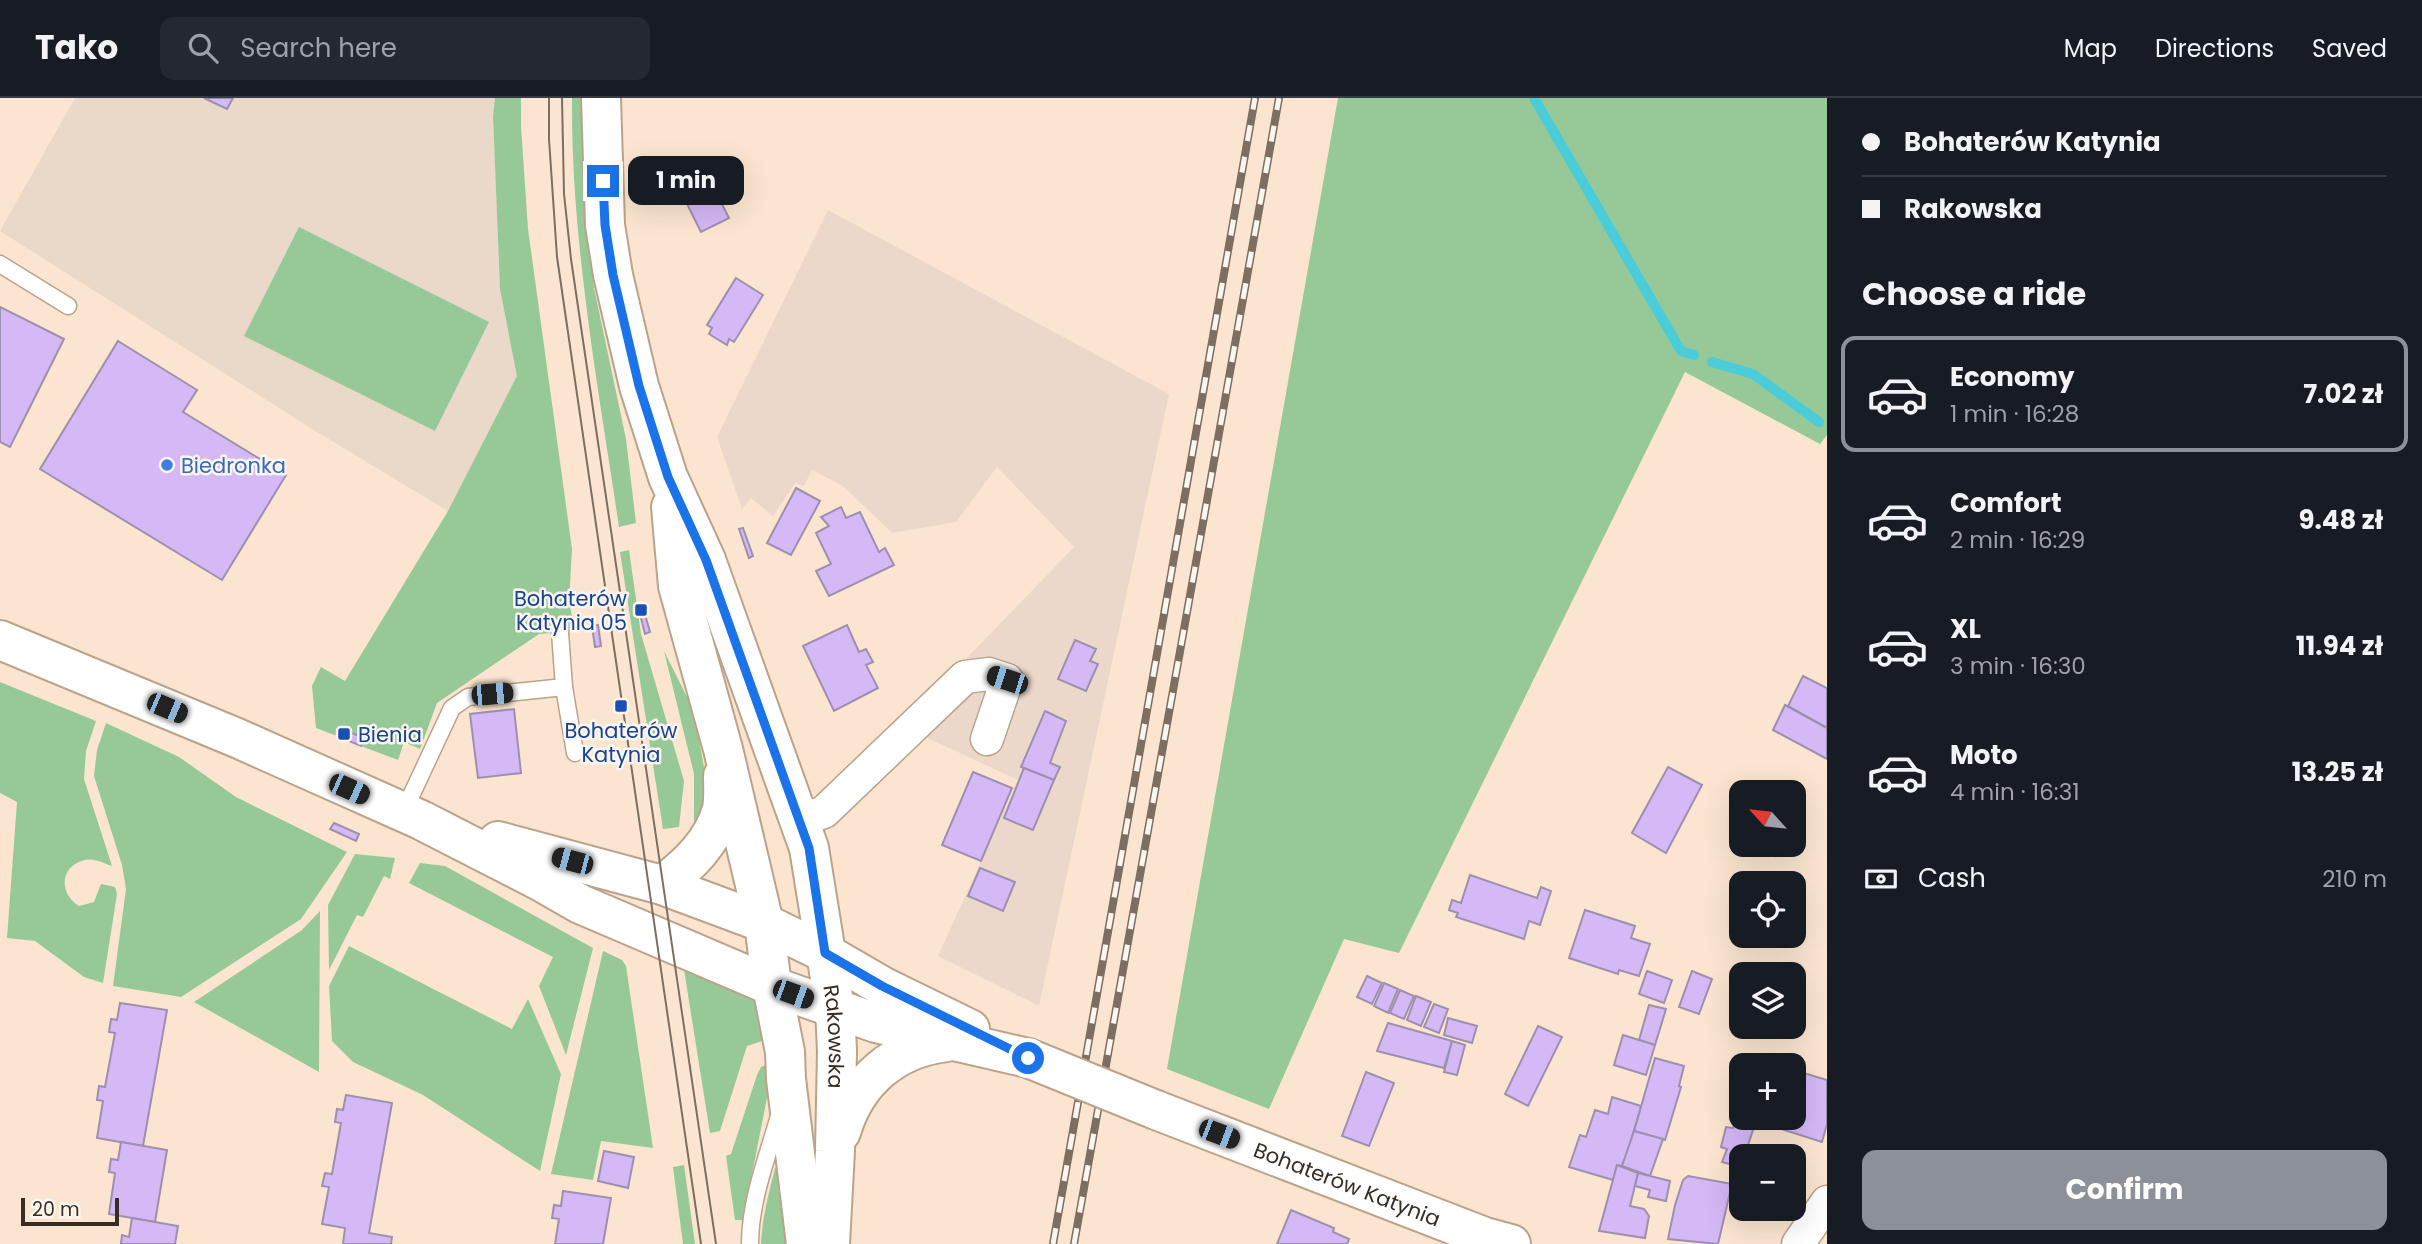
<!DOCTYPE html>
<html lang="en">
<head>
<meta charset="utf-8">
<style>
	:root { --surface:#171b24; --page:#242831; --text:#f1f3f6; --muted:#9ea1a6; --line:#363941; --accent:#8c9099 }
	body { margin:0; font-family:Poppins,sans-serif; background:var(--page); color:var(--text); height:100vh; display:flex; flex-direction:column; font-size:26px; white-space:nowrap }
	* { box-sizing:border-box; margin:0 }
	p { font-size:23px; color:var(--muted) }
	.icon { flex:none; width:38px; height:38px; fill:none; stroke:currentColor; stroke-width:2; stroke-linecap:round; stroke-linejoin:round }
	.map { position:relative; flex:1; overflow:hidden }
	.details { display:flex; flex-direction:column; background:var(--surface); width:595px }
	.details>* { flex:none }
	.banner { display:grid; align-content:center; height:154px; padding:0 35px; background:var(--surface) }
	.needle { width:46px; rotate:297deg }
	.tools { position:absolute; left:1729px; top:682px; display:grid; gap:14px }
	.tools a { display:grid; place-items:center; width:77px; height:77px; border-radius:14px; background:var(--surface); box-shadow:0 7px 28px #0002; font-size:35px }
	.scale { position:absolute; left:21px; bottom:18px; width:98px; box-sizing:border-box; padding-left:7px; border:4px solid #362c22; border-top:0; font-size:19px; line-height:24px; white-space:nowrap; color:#362c22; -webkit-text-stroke:5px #fbf6f0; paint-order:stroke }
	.end { position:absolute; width:32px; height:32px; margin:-16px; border:9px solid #1a73e8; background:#fff; box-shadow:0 0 0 4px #fff }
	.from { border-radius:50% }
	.bubble { position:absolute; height:49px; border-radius:14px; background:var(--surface); box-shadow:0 7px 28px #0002; font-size:23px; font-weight:700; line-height:49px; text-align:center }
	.car { position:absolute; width:21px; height:42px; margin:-21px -10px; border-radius:9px; box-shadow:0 0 5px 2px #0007; background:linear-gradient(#222 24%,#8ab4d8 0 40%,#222 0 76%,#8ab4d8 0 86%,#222 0) }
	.banner b { display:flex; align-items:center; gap:24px; height:66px; font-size:26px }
	.banner b+b { border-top:2px solid var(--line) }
	.banner i { width:18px; height:18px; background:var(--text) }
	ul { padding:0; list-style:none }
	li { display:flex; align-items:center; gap:21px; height:116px; margin:0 14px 10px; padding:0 21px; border:4px solid transparent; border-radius:14px }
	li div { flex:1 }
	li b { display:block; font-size:26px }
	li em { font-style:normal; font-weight:700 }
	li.on { border-color:var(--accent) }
	li>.icon { width:63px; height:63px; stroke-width:1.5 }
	h2 { padding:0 35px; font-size:32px; line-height:84px }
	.pay { display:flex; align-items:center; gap:18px; height:77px; padding:0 35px; font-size:26px }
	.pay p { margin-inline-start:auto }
	.primary-button { display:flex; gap:14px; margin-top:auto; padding:14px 35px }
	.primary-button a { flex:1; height:80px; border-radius:14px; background:var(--accent); color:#fff; font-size:28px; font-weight:700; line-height:80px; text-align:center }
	header { display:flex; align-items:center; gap:42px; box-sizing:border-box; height:98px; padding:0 35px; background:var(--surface); border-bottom:2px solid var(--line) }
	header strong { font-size:33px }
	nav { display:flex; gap:38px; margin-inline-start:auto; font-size:24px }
	.search { width:490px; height:63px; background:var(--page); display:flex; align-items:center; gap:18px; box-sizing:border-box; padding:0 24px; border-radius:14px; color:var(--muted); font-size:26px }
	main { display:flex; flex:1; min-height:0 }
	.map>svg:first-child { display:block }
	.industrial { fill:#ecd8ca }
	.education { fill:#ead8c8 }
	.green { fill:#96c997 }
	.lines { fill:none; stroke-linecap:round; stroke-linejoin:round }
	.stream { stroke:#4bccd9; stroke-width:10 }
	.building { fill:#d5b8f6; stroke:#9d90ae; stroke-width:2 }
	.lane-casing { stroke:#bca289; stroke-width:19 }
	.street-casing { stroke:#bca289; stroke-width:35 }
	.secondary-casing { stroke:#bca289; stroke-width:42 }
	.lane { stroke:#fff; stroke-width:16 }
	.street { stroke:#fff; stroke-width:32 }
	.secondary { stroke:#fff; stroke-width:38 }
	.tram { stroke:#7c6e60; stroke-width:2 }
	.rail-casing { stroke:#7c6e60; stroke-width:8 }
	.rail { stroke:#fbf6f0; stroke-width:5; stroke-dasharray:16; stroke-linecap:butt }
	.secondary-bridge-casing { stroke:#bca289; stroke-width:42; stroke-linecap:butt }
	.secondary-bridge { stroke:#fff; stroke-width:38 }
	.route { stroke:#1a73e8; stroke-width:9 }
	.shop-dot { fill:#3f7fe0; stroke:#fbf6f0; stroke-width:2.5 }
	.transit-dot { fill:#1a4fb4; stroke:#fbf6f0; stroke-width:2.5 }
	.labels { text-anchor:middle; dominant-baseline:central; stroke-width:5; stroke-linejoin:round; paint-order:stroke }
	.shop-label { font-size:21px; fill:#366cbe; stroke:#fbf6f0; text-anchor:start }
	.transit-label { font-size:21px; fill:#164399; stroke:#fbf6f0; text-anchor:end }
	.street-label { font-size:21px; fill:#362c22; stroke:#fbf6f0 }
</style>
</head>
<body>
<header>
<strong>Tako</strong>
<div class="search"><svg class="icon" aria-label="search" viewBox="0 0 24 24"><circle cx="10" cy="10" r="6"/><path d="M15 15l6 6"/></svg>Search here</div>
<nav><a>Map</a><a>Directions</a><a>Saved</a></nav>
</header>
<main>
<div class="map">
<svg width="1827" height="1146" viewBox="0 0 1827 1146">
	<rect width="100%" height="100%" fill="#fbe5d0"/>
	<polygon class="industrial" points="828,112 1169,296 1039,908 938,858 1018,682 919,636 912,612 965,562 1074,449 997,369 956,424 892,435 843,388 812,372 804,388 795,385 773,418 751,400 742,411 717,339"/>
	<polygon class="education" points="75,0 495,0 493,18 500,191 518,278 448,413 317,334 0,133"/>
	<g class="green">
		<polygon points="495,0 521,0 521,28 528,131 572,451 569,504 575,533 539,536 437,605 420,651 404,644 398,662 361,648 364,640 341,630 337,638 316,630 312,588 321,569 345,583 448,413 517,278 500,191 493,18"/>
		<path d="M572,0h12v92l10,98 32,151 10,84 -17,4c-21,-142 -48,-285 -47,-429z"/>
		<polygon points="1338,0 1827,0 1827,337 1820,346 1685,274 1399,855 1344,841 1269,1011 1167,971"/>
		<polygon points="299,129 489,224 435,333 244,238"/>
		<polygon points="629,452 641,536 684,683 679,729 663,731 620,454"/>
		<polygon points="664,553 694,613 705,675 709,705 694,732 694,676"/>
		<path d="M0,584l96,39 -10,30 -2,28 28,87c-9,-3 -18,-8 -27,-6 -26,6 -26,34 -6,46l15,-4 7,-18 14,3 2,7 -14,89 -19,-6 -49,-36 -28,-3 10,-136 -17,-9z"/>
		<polygon points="106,625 179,659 236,699 347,754 301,821 181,899 113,888 126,791 122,767 94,678 97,652"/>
		<polygon points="355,756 395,760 390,781 384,778 363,819 357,817 329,872 328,807"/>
		<polygon points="420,765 445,768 593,850 566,957 539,888 553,859 409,785"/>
		<polygon points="320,813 319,974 194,904 302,832"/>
		<polygon points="349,848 512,931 528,901 561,976 540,1073 423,997 353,964 332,943 329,888"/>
		<polygon points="603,853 622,862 626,868 653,1050 601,1043 593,1082 551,1076"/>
		<polygon points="682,859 744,893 758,906 769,944 762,943 747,948 720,1033 710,1035"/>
		<polygon points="774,964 743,1122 735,1122 726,1058 731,1056 757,977 761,969"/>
		<polygon points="684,1067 695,1146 683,1146 673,1069"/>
		<path d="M779,1069l13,77h-31c1,-26 8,-51 14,-76z"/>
	</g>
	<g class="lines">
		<g class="stream">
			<polyline points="1534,0 1681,253 1694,257"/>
			<polyline points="1712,264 1753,276 1819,324"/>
		</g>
	</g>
	<g class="building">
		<polygon points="204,0 233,0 227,11"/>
		<polygon points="714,90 729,120 701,134 686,104"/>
		<polygon points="736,180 763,197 734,244 729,241 727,247 709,236 712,230 707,227"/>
		<polygon points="0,209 64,241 10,349 0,344"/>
		<polygon points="118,243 197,292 183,314 286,377 222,482 40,371"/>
		<polygon points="796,390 820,403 791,457 767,445"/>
		<polygon points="841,409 846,420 860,414 879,454 885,450 894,467 829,498 816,473 831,466 816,435 829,428 821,419"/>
		<polygon points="743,430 753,458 749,460 739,431"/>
		<polygon points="642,506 650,534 645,536 638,508"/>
		<polygon points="598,527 601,548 595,549 592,528"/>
		<polygon points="847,527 859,554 866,551 873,564 866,567 878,590 834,613 803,548"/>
		<polygon points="1075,542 1096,551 1090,563 1098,566 1086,593 1058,581"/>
		<polygon points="1803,578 1827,590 1827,630 1788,608"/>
		<polygon points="1785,607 1827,630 1827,661 1773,632"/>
		<polygon points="514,611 521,675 478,680 470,616"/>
		<polygon points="1045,613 1066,623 1050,665 1060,669 1054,682 1021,669"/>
		<polygon points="340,630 364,640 361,648 337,638"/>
		<polygon points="1668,669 1702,687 1666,755 1632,735"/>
		<polygon points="1024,670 1054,682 1033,732 1004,720"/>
		<polygon points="973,674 1012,690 981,763 942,747"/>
		<polygon points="1741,717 1741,738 1732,733"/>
		<polygon points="334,725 359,736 356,743 330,731"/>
		<polygon points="1757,747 1781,747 1775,758"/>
		<polygon points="980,770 1015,784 1003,813 968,798"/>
		<polygon points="1470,777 1537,800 1541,789 1551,793 1540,827 1529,823 1524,841 1456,819 1458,815 1449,812 1452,802 1461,805"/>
		<polygon points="1585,812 1635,828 1631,840 1650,846 1639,878 1619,872 1618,876 1569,860"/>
		<polygon points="1647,873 1672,882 1664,905 1639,896"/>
		<polygon points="1692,873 1712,881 1699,916 1679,909"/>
		<polygon points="1367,878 1382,885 1372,906 1357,899"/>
		<polygon points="1384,885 1398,891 1388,915 1374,908"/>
		<polygon points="1400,892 1414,898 1404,921 1390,915"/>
		<polygon points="1416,898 1431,904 1421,928 1407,922"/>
		<polygon points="120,905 167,912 143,1048 97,1040 103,1003 97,1002 99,988 105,989 115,935 109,934 111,921 117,922"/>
		<polygon points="1434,906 1448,911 1439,935 1424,929"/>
		<polygon points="1649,907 1666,911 1655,947 1639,942"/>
		<polygon points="1741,912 1741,929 1752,929 1750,934 1735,929"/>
		<polygon points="1448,920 1477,928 1472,945 1444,937"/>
		<polygon points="1388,925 1452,943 1444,970 1377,953"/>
		<polygon points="1538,928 1562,939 1528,1008 1505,996"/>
		<polygon points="1623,937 1655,947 1646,977 1614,967"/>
		<polygon points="1452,943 1465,947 1457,977 1444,974"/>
		<polygon points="1655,960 1684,968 1679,988 1681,989 1665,1042 1634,1033"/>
		<polygon points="1794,972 1827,982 1827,1026 1822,1044 1775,1029 1778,1020 1794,1020"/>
		<polygon points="1366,974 1394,985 1369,1048 1342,1038"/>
		<polygon points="346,997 392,1005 369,1135 392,1139 391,1146 343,1146 345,1130 322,1126 329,1089 322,1088 325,1075 332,1076 341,1025 335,1024 337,1011 343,1012"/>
		<polygon points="1612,999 1641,1008 1628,1053 1622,1068 1617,1067 1613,1082 1569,1069 1580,1037 1586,1039 1595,1012 1608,1016"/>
		<polygon points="1741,1007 1741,1020 1757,1020 1744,1059 1741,1059 1740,1069 1722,1064 1727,1051 1721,1049 1726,1029 1733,1030"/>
		<polygon points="1634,1033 1663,1041 1650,1078 1622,1068"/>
		<polygon points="121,1044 167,1052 155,1124 109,1116 115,1075 109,1074 111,1061 118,1062"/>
		<polygon points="604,1053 634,1059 628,1090 598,1083"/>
		<polygon points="1617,1067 1638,1075 1630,1108 1644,1111 1649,1118 1645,1140 1599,1133"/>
		<polygon points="1638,1075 1670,1083 1666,1103 1648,1099 1650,1092 1635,1088"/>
		<polygon points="1688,1078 1732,1086 1718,1146 1668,1141 1675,1107 1683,1082"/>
		<polygon points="563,1093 611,1100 603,1146 555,1146 559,1121 552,1120 554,1107 561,1108"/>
		<polygon points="1291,1112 1334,1130 1333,1134 1349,1141 1347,1146 1277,1146"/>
		<polygon points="132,1120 178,1128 175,1146 121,1146 122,1137 129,1139"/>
	</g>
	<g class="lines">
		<g class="lane-casing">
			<g id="lane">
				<polyline points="0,166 68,208"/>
				<polyline points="564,589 575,655"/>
				<polyline points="403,715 452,610 468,599 564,589 560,535"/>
				<path d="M750,1146c0,-43 17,-86 29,-128"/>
			</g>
		</g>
		<g class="street-casing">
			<g id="street">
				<polyline points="798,723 824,714 965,579 989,576 1007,582 987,641"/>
				<polyline points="1798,1146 1827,1104"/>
			</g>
		</g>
		<g class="secondary-casing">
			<g id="secondary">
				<path id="s1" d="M601,0l4,127 8,50 26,111 29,91 38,83 103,288 26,161 2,42 -2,100 -5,93"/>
				<polyline points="671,409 678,488 723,651 764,825 772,888 785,954 786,981 806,1146"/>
				<polyline points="0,542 237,640 421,722 540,783 580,806 772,888 876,925 1028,960"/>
				<polyline points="498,743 662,787 764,825 825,855 882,888 970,931"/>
				<path d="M662,787c27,-20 51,-43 60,-76 2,-10 1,-23 1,-33"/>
				<path id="s2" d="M1156,1012l329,127 26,7"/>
				<path d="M841,1034c15,-51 53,-84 106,-90"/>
			</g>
		</g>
		<use href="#lane" class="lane"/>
		<use href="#street" class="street"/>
		<use href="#secondary" class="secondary"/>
		<g class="tram">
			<polyline points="549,0 549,41 557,159 701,1146"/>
			<polyline points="562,0 564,96 571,161 716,1146"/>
		</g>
		<g class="rail-casing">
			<g id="rail">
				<polyline points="1053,1146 1255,0"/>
				<polyline points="1074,1146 1279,0"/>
			</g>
		</g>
		<use href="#rail" class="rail"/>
		<g class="secondary-bridge-casing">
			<polyline id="secondary-bridge" points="1028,960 1156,1012"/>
		</g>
		<use href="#secondary-bridge" class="secondary-bridge"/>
	</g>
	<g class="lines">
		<polyline class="route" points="603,83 605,127 613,177 639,288 668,379 706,462 809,750 825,855 882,888 1028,960"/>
	</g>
	<circle class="shop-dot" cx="167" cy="367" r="7"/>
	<g class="transit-dot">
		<rect x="634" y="505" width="14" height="14" rx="3.5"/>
		<rect x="614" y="601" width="14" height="14" rx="3.5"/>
		<rect x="337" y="629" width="14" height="14" rx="3.5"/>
	</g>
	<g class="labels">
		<g class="shop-label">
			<text x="181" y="367">Biedronka</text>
		</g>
		<g class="transit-label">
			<text x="627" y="500">Bohaterów<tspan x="627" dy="24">Katynia 05</tspan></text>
			<text x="621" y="632" text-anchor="middle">Bohaterów<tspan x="621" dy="24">Katynia</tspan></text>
			<text x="358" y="636" text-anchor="start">Bienia</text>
		</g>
		<g class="street-label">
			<text stroke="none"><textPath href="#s1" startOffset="975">Rakowska</textPath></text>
			<text stroke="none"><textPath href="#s2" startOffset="205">Bohaterów Katynia</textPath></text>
		</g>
	</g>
</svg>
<div class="tools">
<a><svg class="needle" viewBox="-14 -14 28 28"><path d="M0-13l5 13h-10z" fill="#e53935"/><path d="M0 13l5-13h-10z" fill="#9ea1a6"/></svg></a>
<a><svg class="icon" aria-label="locate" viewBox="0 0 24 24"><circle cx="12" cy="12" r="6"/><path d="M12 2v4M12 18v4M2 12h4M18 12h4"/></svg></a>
<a><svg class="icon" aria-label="layers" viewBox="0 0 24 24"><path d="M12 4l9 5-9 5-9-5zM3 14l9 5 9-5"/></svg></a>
<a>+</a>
<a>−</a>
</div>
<div class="scale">20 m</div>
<i class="end from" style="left:1028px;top:960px"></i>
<i class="end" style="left:603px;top:83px"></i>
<div class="bubble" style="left:628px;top:58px;width:116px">1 min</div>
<i class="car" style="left:1007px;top:582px;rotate:288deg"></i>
<i class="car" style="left:492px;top:596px;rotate:85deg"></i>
<i class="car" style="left:167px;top:610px;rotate:113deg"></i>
<i class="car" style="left:349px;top:691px;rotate:114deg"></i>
<i class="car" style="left:572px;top:763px;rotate:285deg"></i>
<i class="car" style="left:793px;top:896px;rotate:110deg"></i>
<i class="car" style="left:1219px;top:1036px;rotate:111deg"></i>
</div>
<section class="details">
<div class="banner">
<b><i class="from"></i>Bohaterów Katynia</b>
<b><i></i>Rakowska</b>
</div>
<h2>Choose a ride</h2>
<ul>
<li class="on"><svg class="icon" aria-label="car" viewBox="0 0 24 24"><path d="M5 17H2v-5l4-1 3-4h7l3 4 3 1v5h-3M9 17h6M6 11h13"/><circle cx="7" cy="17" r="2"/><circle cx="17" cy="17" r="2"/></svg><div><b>Economy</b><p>1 min · 16:28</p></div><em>7.02 zł</em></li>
<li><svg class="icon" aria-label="car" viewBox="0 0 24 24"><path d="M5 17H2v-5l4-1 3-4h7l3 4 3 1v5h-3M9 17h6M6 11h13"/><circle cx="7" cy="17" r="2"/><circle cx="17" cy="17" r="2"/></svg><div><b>Comfort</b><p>2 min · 16:29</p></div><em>9.48 zł</em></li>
<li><svg class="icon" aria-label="car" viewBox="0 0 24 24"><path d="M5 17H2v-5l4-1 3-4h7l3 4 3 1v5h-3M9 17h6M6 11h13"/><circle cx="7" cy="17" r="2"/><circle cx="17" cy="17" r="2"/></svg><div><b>XL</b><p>3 min · 16:30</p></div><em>11.94 zł</em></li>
<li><svg class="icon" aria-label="car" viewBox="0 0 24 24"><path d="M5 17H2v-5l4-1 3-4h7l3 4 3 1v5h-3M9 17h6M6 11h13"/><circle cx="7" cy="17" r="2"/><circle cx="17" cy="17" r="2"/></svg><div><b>Moto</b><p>4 min · 16:31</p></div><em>13.25 zł</em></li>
</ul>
<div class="pay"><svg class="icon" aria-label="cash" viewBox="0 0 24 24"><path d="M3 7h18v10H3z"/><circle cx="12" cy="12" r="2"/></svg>Cash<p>210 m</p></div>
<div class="primary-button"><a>Confirm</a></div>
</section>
</main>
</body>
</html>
